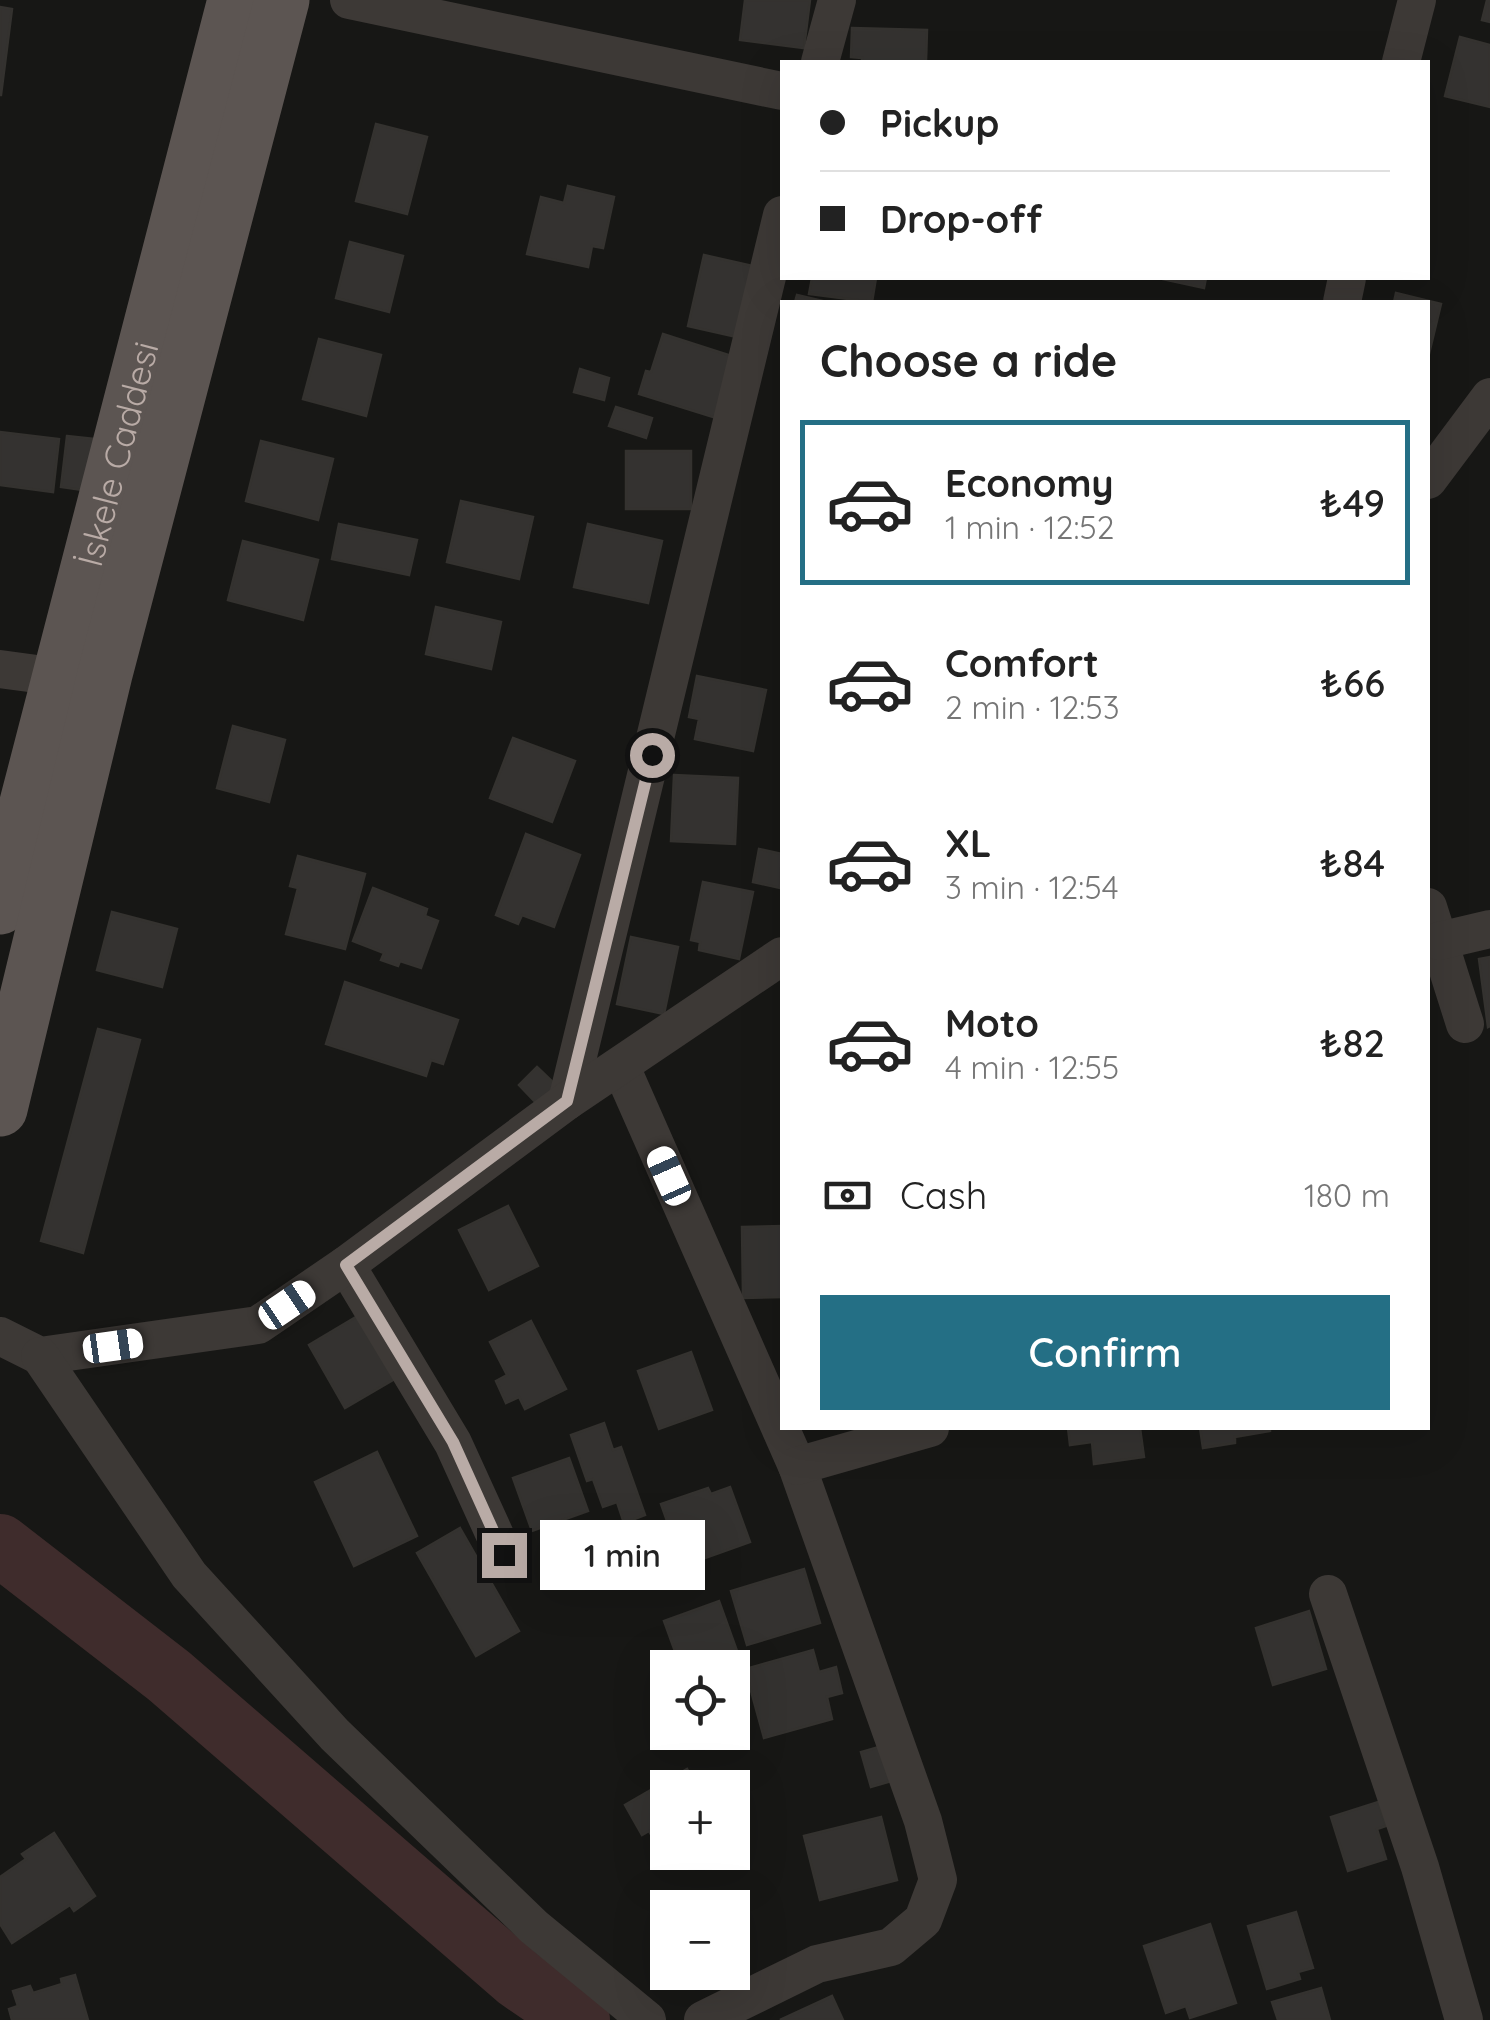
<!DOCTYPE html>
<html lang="en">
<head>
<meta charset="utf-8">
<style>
	:root { --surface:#fff; --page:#f2f2f2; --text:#222; --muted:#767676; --line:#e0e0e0; --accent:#246f85 }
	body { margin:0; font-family:Quicksand,sans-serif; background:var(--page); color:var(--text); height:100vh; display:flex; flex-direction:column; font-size:38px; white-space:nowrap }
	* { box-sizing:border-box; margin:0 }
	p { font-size:32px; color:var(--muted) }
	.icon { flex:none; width:55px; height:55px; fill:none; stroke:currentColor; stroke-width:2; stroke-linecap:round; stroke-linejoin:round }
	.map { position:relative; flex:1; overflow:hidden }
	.side { position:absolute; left:780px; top:300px; width:650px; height:1130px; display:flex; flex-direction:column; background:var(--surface); border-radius:0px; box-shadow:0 10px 40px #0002 }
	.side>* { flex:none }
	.hud { position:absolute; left:780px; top:60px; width:650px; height:220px; border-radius:0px; box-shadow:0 10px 40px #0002; display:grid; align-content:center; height:220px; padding:0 40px; background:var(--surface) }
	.controls { position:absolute; left:650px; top:1650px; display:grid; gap:20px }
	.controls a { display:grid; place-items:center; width:100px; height:100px; border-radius:0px; background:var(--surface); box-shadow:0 10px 40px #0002; font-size:50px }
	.end { position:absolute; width:45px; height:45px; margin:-22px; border:12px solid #b9aba6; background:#111; box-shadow:0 0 0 5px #111 }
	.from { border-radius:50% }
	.bubble { position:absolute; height:70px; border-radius:0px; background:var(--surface); box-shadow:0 10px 40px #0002; font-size:32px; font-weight:600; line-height:70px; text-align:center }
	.car { position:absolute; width:30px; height:60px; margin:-30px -15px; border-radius:12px; box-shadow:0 0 8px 2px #0007; background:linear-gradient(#fff 24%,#345 0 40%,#fff 0 76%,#345 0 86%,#fff 0) }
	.hud b { display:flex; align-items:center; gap:35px; height:95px; font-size:38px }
	.hud b+b { border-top:2px solid var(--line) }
	.hud i { width:25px; height:25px; background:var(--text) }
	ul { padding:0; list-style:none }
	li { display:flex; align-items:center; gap:30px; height:165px; margin:0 20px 15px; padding:0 20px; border:5px solid transparent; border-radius:0px }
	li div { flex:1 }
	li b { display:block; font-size:38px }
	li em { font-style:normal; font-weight:600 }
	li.on { border-color:var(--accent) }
	li>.icon { width:90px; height:90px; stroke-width:1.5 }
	h2 { padding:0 40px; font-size:45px; line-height:120px }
	.pay { display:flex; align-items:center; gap:25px; height:110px; padding:0 40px; font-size:38px }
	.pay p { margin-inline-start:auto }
	.action { display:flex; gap:20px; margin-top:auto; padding:20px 40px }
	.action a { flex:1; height:115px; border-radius:0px; background:var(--accent); color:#fff; font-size:40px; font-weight:600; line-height:115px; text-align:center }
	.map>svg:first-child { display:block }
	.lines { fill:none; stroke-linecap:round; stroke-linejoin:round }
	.river { stroke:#3f2c2c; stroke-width:62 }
	.building { fill:#343230; stroke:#34322f; stroke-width:2.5 }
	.street { stroke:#3d3936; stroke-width:38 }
	.primary { stroke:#5c5552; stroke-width:55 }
	.route { stroke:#b9aba6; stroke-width:12 }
	.labels { text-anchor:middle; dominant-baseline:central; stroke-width:9; stroke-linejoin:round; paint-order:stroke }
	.street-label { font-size:35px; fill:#b9aba6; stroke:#121210 }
</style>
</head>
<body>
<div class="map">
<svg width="1490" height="2020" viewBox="0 0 1490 2020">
	<rect width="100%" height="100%" fill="#171715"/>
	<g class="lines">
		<polyline class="river" points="0,1545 169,1676 519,1979 579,2020"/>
	</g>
	<g class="building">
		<polygon points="745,0 810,0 804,48 740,40"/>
		<polygon points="1487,0 1490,0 1490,22 1482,20"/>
		<polygon points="0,7 12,9 1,95 0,95"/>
		<polygon points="852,28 927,30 926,62 862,62 862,58 851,57"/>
		<polygon points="1460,37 1490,45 1490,107 1445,96"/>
		<polygon points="376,124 427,137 407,214 356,201"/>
		<polygon points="568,186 614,197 603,248 592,246 588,267 527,254 541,197 564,203"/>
		<polygon points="350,242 403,256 389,312 336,298"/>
		<polygon points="704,255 757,267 741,338 688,326"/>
		<polygon points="812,278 876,278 872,302 809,294"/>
		<polygon points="1158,278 1206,278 1204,288"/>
		<polygon points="1396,293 1441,304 1428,358 1428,302 1394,302"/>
		<polygon points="797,295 827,302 795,302"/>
		<polygon points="663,334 735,357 716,418 639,394 646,371 651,372"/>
		<polygon points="319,339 381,355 366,416 303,399"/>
		<polygon points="580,369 609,378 604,400 574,392"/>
		<polygon points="616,407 652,418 646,438 609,426"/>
		<polygon points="0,432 59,439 53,492 0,485"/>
		<polygon points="67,436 96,439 90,491 61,487"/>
		<polygon points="261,441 333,459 318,520 246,501"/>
		<rect x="626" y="451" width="65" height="58"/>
		<polygon points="461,501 533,517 519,579 447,562"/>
		<polygon points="339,524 417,540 409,575 332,559"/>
		<polygon points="588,524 662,541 648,603 574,587"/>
		<polygon points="243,541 318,560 303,620 228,600"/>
		<polygon points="436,607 501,622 491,669 426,654"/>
		<polygon points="697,676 766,690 753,751 695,739 699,719 689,717"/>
		<polygon points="233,726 285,740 269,802 217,788"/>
		<polygon points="513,738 575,761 552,822 490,798"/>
		<polygon points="674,775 738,778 735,844 671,841"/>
		<polygon points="526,834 580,855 554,927 522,915 518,924 496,915"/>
		<polygon points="759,849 782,854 780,888 753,882"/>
		<polygon points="298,856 365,874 345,949 286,934 298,888 290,886"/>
		<polygon points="703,882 753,892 739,959 699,950 700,942 691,940"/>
		<polygon points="373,888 427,909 425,916 438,921 421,968 400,961 398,966 381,960 384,953 353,941"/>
		<polygon points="112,912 177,929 162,987 97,970"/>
		<polygon points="631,937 678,947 664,1014 617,1004"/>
		<polygon points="1490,957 1490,1026 1488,1027 1479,959"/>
		<polygon points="345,982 458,1020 443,1064 431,1060 426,1076 326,1044"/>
		<polygon points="98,1029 140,1040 83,1253 41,1241"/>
		<polygon points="537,1067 560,1089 541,1108 519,1085"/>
		<polygon points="508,1206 538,1266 489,1290 459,1230"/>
		<polygon points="782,1226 782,1297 743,1298 742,1227"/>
		<polygon points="361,1314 398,1377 345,1408 309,1345"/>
		<polygon points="531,1321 566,1389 525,1409 519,1397 506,1403 496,1381 507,1375 490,1342"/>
		<polygon points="691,1352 712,1410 659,1429 638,1371"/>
		<polygon points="604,1423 613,1450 621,1447 645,1515 624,1523 617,1502 603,1507 593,1479 587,1481 571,1435"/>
		<polygon points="1068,1428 1140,1428 1144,1457 1094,1464 1092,1442 1070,1445"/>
		<polygon points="1200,1428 1270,1428 1270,1431 1235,1437 1235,1443 1203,1448"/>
		<polygon points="377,1452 417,1536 354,1566 315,1482"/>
		<polygon points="569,1458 588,1511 532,1531 513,1478"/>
		<polygon points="730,1487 750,1542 683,1566 661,1504 708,1488 711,1494"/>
		<polygon points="460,1528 519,1631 476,1656 417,1553"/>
		<polygon points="804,1569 820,1623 747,1645 731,1591"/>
		<polygon points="719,1601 737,1651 690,1668 681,1668 664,1621"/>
		<polygon points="1309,1611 1326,1669 1273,1685 1256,1628"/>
		<polygon points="813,1650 819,1672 836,1667 842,1693 827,1697 832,1719 764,1738 745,1669"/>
		<polygon points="882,1746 892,1781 871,1787 861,1752"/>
		<polygon points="687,1769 698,1788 668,1788 668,1843 659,1848 649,1831 642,1835 625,1805"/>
		<polygon points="1378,1802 1386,1826 1377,1829 1386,1859 1348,1871 1331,1817"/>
		<polygon points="881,1817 897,1880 820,1900 804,1836"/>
		<polygon points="54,1833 95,1896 74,1911 70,1905 12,1943 0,1924 0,1877 26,1859 22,1854"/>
		<polygon points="1296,1912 1313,1968 1298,1972 1300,1979 1267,1989 1248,1926"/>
		<polygon points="1210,1924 1236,2003 1190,2018 1186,2006 1166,2013 1144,1946"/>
		<polygon points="75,1975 88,2020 12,2020 9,2009 18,2006 13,1991 30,1986 33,1993 62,1984 61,1979"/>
		<polygon points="1321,1988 1330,2020 1278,2020 1272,2002"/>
		<polygon points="832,1996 843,2020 780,2020"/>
	</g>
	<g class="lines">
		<g class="street">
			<polyline points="349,0 782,91"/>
			<polyline points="820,62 837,0"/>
			<polyline points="1401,62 1417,0"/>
			<polyline points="1342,302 1347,278"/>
			<polyline points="1428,480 1490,397"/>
			<polyline points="0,669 59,677"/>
			<polyline points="1428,907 1465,1024"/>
			<polyline points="1439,941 1490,929"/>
			<polyline points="621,1067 797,1466 923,1821 938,1880 923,1920 891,1947 817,1964 703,2020"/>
			<polyline points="567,1101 782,215"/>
			<polyline points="346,1265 453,1443 504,1555"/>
			<polyline points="0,1336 40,1356 258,1325 346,1265 567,1101 782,956"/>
			<polyline points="40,1356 189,1575 335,1735 534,1927 647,2020"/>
			<polyline points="797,1466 930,1428"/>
			<polyline points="1328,1594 1420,1867 1464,2020"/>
		</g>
		<g class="primary">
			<path id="s1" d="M0,907l235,-907"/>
			<polyline points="0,1109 105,674 282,0"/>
		</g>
	</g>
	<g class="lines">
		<polyline class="route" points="504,1555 453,1442 346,1265 567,1101 652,755"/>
	</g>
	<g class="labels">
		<g class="street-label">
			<text stroke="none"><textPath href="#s1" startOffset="468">İskele Caddesi</textPath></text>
		</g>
	</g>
</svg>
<div class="controls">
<a><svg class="icon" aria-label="locate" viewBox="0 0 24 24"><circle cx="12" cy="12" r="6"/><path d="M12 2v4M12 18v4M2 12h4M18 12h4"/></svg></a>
<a>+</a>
<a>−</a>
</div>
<i class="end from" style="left:652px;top:755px"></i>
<i class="end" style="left:504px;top:1555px"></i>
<div class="bubble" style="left:540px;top:1520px;width:165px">1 min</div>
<i class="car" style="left:669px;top:1176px;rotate:336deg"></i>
<i class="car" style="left:287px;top:1305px;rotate:56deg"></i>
<i class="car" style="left:113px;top:1346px;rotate:82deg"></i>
<div class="hud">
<b><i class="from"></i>Pickup</b>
<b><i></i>Drop-off</b>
</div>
<section class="side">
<h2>Choose a ride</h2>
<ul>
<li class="on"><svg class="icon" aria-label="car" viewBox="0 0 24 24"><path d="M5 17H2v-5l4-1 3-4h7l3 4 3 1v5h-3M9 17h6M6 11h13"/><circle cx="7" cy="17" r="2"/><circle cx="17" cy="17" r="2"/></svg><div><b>Economy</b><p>1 min · 12:52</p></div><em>₺49</em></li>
<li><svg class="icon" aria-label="car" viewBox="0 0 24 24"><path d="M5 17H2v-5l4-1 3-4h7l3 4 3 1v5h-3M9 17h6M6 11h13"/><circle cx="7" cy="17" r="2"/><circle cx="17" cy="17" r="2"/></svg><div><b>Comfort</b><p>2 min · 12:53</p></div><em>₺66</em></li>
<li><svg class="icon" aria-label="car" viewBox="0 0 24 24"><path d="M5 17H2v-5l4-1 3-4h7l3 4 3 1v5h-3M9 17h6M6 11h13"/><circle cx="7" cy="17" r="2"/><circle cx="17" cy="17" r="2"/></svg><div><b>XL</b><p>3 min · 12:54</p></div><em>₺84</em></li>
<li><svg class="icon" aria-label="car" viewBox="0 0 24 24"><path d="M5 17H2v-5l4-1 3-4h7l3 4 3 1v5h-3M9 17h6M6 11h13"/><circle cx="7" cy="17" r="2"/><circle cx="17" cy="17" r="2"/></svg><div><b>Moto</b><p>4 min · 12:55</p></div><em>₺82</em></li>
</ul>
<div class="pay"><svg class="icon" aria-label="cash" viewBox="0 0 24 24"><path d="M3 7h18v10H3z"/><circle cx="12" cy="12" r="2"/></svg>Cash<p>180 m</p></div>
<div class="action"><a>Confirm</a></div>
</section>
</div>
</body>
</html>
